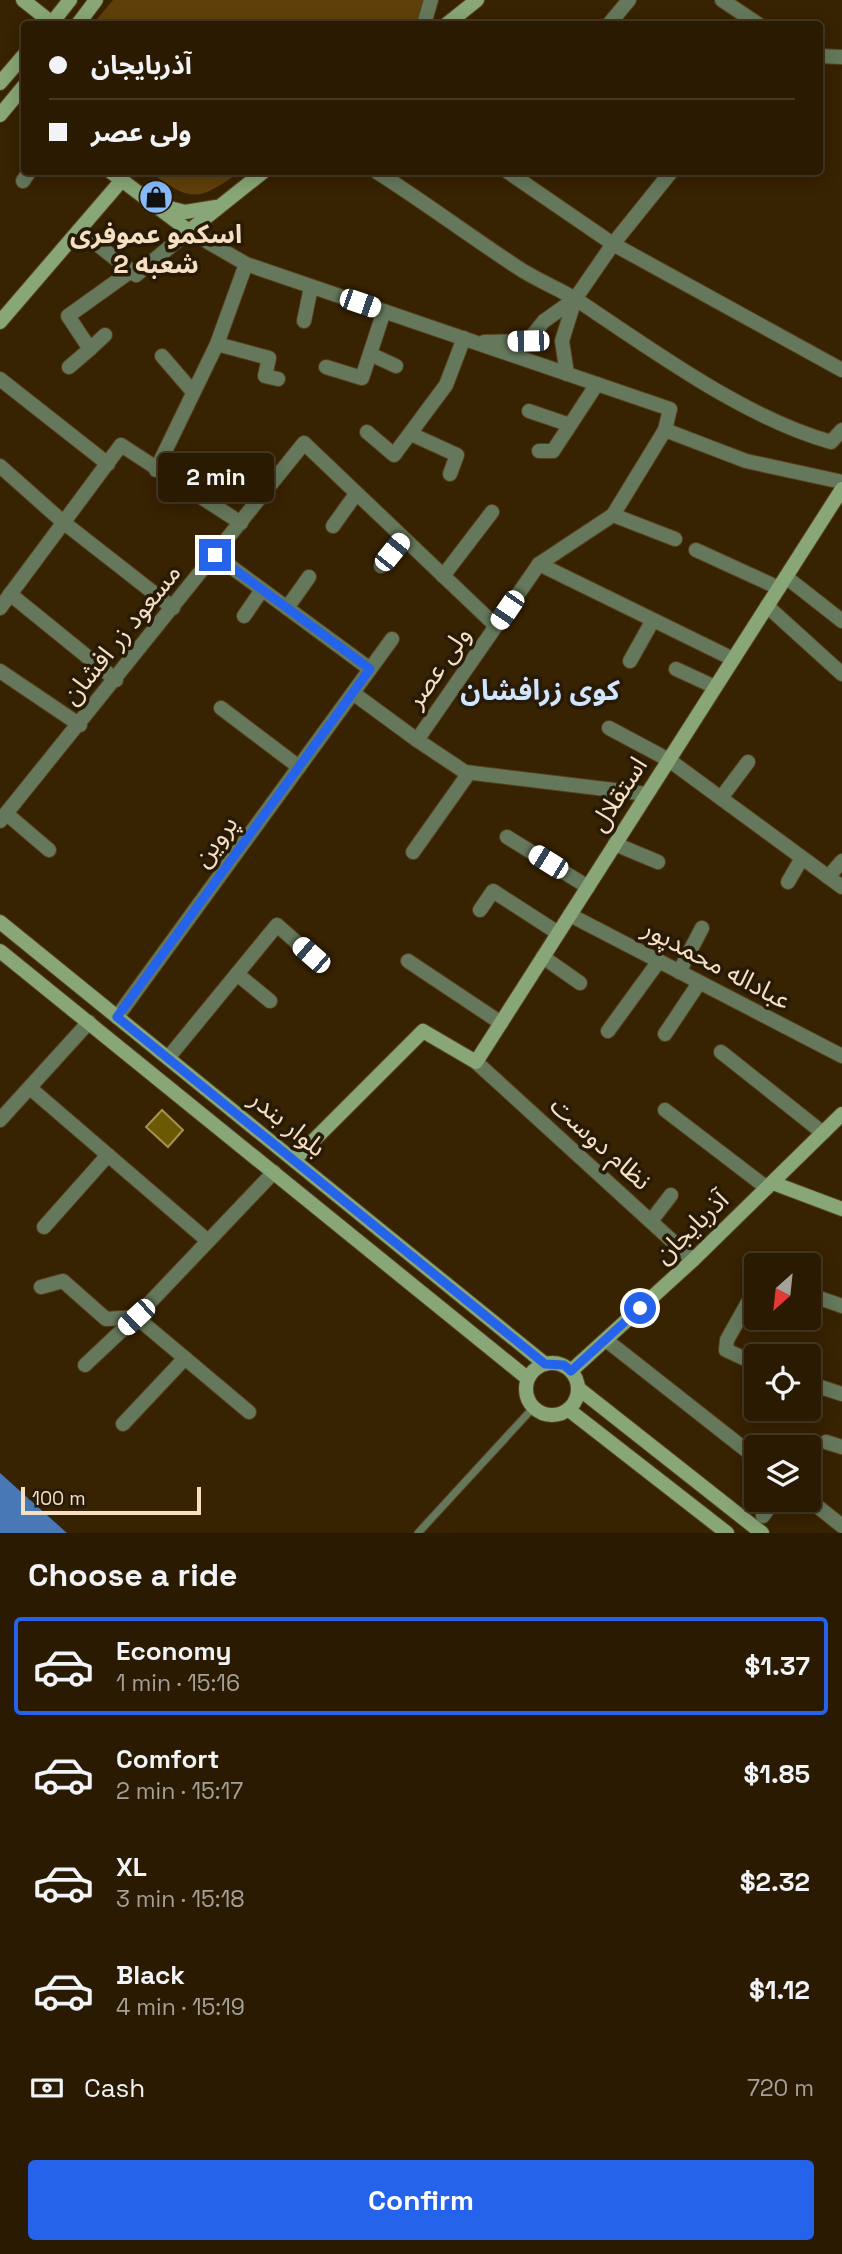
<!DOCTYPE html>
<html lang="en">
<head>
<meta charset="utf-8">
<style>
	:root { --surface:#291a01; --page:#31230b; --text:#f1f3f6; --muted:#a5a199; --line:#453823; --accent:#2563eb }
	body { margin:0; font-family:"Space Grotesk","Noto Sans Arabic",sans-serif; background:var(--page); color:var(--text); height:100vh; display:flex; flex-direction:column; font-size:26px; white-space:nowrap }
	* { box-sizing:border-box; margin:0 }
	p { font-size:23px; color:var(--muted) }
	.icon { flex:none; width:38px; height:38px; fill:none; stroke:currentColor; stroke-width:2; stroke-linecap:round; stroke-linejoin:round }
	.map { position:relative; height:1533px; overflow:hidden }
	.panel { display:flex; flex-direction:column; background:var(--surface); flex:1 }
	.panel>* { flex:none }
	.guide { position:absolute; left:21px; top:21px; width:802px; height:154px; border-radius:7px; box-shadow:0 4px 18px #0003,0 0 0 2px var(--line); display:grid; align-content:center; height:154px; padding:0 28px; background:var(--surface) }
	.needle { width:46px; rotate:207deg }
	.tools { position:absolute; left:744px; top:1253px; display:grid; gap:14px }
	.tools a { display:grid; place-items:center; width:77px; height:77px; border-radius:7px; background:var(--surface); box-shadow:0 4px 18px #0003,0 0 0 2px var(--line); font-size:35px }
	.scale { position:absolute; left:21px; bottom:18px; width:180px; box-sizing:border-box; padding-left:7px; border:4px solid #f6dfc2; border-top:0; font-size:19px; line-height:24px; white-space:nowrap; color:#f6dfc2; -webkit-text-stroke:5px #271a07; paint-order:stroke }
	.end { position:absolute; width:32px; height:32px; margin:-16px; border:9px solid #2563eb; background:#fff; box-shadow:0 0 0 4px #fff }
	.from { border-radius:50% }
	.bubble { position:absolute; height:49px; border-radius:7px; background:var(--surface); box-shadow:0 4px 18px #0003,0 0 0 2px var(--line); font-size:23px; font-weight:600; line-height:49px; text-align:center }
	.car { position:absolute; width:21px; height:42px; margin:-21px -10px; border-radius:9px; box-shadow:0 0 5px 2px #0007; background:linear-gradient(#fff 24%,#345 0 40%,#fff 0 76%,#345 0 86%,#fff 0) }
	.guide b { display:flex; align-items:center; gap:24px; height:66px; font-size:26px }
	.guide b+b { border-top:2px solid var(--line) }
	.guide i { width:18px; height:18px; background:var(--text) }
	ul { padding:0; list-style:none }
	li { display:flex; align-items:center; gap:21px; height:98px; margin:0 14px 10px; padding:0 14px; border:4px solid transparent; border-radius:7px }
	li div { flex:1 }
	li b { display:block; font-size:26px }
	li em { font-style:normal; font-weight:600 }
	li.current { border-color:var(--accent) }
	li>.icon { width:63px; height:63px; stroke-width:1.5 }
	h2 { padding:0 28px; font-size:32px; line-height:84px }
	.pay { display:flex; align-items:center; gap:18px; height:77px; padding:0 28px; font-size:26px }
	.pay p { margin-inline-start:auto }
	.primary-button { display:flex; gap:14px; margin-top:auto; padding:14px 28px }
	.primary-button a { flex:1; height:80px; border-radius:7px; background:var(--accent); color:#fff; font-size:28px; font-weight:600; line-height:80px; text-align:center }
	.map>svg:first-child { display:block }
	.green { fill:#5f400a }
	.water { fill:#4878b5 }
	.building { fill:#6b5906; stroke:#a6934d; stroke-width:2 }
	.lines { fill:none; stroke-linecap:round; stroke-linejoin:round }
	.lane-casing { stroke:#564020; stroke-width:9 }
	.street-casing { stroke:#564020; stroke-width:16 }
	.secondary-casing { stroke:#564020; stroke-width:16 }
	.lane { stroke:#65785b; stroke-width:7 }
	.street { stroke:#65785b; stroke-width:14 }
	.secondary { stroke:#88a677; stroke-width:14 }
	.route { stroke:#2563eb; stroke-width:9 }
	.labels { text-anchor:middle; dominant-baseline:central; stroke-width:7; stroke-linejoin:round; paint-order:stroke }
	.poi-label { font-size:26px; font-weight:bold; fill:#f6dfc2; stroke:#271a07 }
	.street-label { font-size:26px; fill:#f6dfc2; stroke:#271a07 }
	.neighbourhood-label { font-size:28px; font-weight:bold; fill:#d1e5fe; stroke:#271a07 }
</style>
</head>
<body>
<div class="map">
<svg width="842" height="1533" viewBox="0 0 842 1533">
	<rect width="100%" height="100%" fill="#372201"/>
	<g class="green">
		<polygon points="113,0 425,0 420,24 93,24"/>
		<path d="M150,172h90c-42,29 -48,31 -90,0z"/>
	</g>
	<polygon class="water" points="0,1473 67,1533 0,1533"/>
	<polygon class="building" points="162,1110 183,1130 168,1147 146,1127"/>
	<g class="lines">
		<g class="lane-casing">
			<polyline id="lane" points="418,1533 533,1408"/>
		</g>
		<g class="street-casing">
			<g id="street">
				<polyline points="722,0 758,24"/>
				<polyline points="424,24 431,0"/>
				<polyline points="609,24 629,0"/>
				<polyline points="819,56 842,57"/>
				<path d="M377,172c47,30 93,64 140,95 19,13 41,21 60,33 77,51 166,117 254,142l11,-12"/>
				<polyline points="508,172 613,244 575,299"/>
				<polyline points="671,172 613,244 842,370"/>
				<polyline points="23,181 29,172"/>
				<polyline points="79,230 136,275 189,231 246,264 670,409 665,430 746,461 842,482"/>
				<polyline points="304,321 311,287"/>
				<polyline points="484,342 528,341 544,321 575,299 562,341 567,374"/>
				<polyline points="217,344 269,358 265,376 278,379"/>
				<polyline points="90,349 105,335"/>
				<polyline points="370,354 396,366"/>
				<polyline points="162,356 193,392"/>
				<polyline points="69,367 90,349 68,316 131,271"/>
				<polyline points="326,367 362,378 384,311"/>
				<polyline points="0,379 108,464"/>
				<polyline points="529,411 570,425"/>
				<polyline points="367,432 394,455 446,385 464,338"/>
				<polyline points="411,434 457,455 450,474"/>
				<polyline points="539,451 553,451 597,384"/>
				<polyline points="0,466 63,522 173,608"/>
				<polyline points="156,470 217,344 246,264"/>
				<polyline points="613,515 675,539"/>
				<polyline points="333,526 356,494"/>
				<polyline points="696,550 779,588"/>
				<polyline points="215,555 370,669"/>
				<polyline points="539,564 733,659"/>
				<polyline points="381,566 403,538"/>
				<polyline points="443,576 492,512"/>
				<polyline points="786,577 842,621"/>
				<polyline points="10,594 116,680"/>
				<polyline points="767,606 842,674"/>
				<polyline points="0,608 121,445 241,523"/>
				<polyline points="287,608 309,577"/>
				<polyline points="244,616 262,590"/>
				<polyline points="496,626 539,564 613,515 665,430"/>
				<polyline points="630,661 653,620"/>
				<polyline points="676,669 715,687"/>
				<polyline points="0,671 80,725"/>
				<polyline points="221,708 299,767"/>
				<polyline points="609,728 669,760 842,887"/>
				<polyline points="417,740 465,772 647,794"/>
				<polyline points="721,798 748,762"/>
				<polyline points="8,815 49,850"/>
				<polyline points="0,821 304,443 496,626 417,740 353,693"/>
				<polyline points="507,837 588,887"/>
				<polyline points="615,844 658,862"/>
				<polyline points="413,852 469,773"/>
				<polyline points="828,877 842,861"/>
				<polyline points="788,882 802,858"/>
				<polyline points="480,910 493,891 558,933"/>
				<polyline points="570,915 842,1056"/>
				<polyline points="543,957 580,983"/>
				<polyline points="408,961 501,1023"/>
				<polyline points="679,972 702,928"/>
				<polyline points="237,974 270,1001"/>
				<polyline points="117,1017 392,639"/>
				<polyline points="608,1031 659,961"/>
				<polyline points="665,1034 699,983"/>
				<polyline points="721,1052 823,1133"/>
				<polyline points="168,1058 277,925 311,955"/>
				<polyline points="476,1062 693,1260"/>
				<polyline points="30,1088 208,1241"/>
				<polyline points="665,1110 767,1188"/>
				<polyline points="0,1120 89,1022"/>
				<polyline points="651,1221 671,1195"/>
				<polyline points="44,1227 108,1155"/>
				<polyline points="41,1287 63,1281 106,1319 136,1317 249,1412"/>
				<polyline points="756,1288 727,1340 726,1350 756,1364"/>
				<polyline points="808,1294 842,1306"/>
				<polyline points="606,1340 756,1458"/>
				<polyline points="85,1365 136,1317 274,1172"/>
				<polyline points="808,1383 842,1394"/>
				<polyline points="123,1424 185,1358"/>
				<polyline points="826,1442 842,1447"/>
				<polyline points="808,1499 842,1526"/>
				<polyline points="763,1516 774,1500"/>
			</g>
		</g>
		<g class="secondary-casing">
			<g id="secondary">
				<polyline points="23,0 52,23 60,24"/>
				<polyline points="51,24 70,0"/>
				<polyline points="78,24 96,0"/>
				<polyline points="447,24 477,0"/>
				<polyline points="0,83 24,55"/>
				<polyline points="0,115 24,86"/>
				<polyline points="111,172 189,231 263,172"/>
				<polyline points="158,205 185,212 216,207"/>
				<polyline points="0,322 122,180"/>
				<polyline points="0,922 545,1364"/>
				<polyline points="0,951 527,1378"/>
				<polyline points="294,1160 423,1031 476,1062 842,489"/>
				<polyline points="773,1183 842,1209"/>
				<circle cx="552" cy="1389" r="26"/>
				<polyline points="571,1371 693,1260 842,1114"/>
				<polyline points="578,1388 762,1533"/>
				<polyline points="569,1410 727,1533"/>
			</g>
		</g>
		<use href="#lane" class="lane"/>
		<use href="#street" class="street"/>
		<use href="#secondary" class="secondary"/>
	</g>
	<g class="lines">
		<polyline class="route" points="215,555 370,669 117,1017 545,1364 564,1365 571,1371 640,1308"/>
	</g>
	<defs>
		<g id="shop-disc" transform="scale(1.75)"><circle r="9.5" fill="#87bbfb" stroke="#271a07"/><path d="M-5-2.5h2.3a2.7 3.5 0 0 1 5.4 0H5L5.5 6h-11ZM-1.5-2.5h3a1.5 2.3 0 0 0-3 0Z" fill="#111"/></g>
	</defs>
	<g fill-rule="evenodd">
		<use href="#shop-disc" x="156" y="197"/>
	</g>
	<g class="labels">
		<g class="poi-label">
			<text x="156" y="234">اسکمو عموفری<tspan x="156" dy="30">شعبه 2</tspan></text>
		</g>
		<g class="street-label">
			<text transform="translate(121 634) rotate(-51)">مسعود زر افشان</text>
			<text transform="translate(438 667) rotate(-55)">ولی عصر</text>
			<text transform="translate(618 794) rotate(-57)">استقلال</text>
			<text transform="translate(215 841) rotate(-54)">پروین</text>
			<text transform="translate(717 964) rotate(28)">عباداله محمدپور</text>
			<text transform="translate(288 1123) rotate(39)">بلوار بندر</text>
			<text transform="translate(601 1143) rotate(42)">نظام دوست</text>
			<text transform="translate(691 1227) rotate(-44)">آذربایجان</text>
		</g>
		<g class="neighbourhood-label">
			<text x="540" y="690">کوی زرافشان</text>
		</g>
	</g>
</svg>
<div class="tools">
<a><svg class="needle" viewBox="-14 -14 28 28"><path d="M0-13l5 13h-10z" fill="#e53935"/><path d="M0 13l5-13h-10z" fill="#a5a199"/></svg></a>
<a><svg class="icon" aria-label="locate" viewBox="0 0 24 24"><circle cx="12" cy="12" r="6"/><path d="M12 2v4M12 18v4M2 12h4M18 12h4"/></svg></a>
<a><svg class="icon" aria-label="layers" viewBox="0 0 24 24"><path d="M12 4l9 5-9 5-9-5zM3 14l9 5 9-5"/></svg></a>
</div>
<div class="scale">100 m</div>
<i class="end from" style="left:640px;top:1308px"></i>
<i class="end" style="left:215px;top:555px"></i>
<div class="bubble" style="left:158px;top:453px;width:116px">2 min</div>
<i class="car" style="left:360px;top:303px;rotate:109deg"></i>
<i class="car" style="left:528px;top:341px;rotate:269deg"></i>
<i class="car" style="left:392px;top:552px;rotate:39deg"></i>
<i class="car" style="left:507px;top:610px;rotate:214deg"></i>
<i class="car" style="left:548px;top:862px;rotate:302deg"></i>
<i class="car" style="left:311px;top:955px;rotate:311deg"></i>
<i class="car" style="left:136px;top:1317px;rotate:227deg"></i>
<div class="guide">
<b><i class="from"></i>آذربایجان</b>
<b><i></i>ولی عصر</b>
</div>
</div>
<section class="panel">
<h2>Choose a ride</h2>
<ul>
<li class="current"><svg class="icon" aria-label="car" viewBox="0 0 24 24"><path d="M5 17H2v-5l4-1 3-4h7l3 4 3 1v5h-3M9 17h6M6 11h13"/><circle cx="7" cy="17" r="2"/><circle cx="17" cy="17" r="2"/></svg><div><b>Economy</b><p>1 min · 15:16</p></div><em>$1.37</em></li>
<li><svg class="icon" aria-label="car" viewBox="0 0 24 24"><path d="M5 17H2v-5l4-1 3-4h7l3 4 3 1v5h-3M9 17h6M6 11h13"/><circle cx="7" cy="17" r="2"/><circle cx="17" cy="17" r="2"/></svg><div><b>Comfort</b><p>2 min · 15:17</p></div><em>$1.85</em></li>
<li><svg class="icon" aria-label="car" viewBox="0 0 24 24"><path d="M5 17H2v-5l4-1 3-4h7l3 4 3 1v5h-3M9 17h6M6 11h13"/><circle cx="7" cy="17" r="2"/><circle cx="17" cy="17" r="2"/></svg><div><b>XL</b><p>3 min · 15:18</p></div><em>$2.32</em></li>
<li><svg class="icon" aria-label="car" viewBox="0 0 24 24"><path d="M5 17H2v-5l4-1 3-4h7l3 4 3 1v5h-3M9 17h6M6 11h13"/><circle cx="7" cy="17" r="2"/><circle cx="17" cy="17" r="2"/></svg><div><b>Black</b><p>4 min · 15:19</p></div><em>$1.12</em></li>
</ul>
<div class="pay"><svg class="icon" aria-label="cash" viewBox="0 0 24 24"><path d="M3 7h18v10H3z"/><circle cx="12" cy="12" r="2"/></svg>Cash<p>720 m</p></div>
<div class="primary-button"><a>Confirm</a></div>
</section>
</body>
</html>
